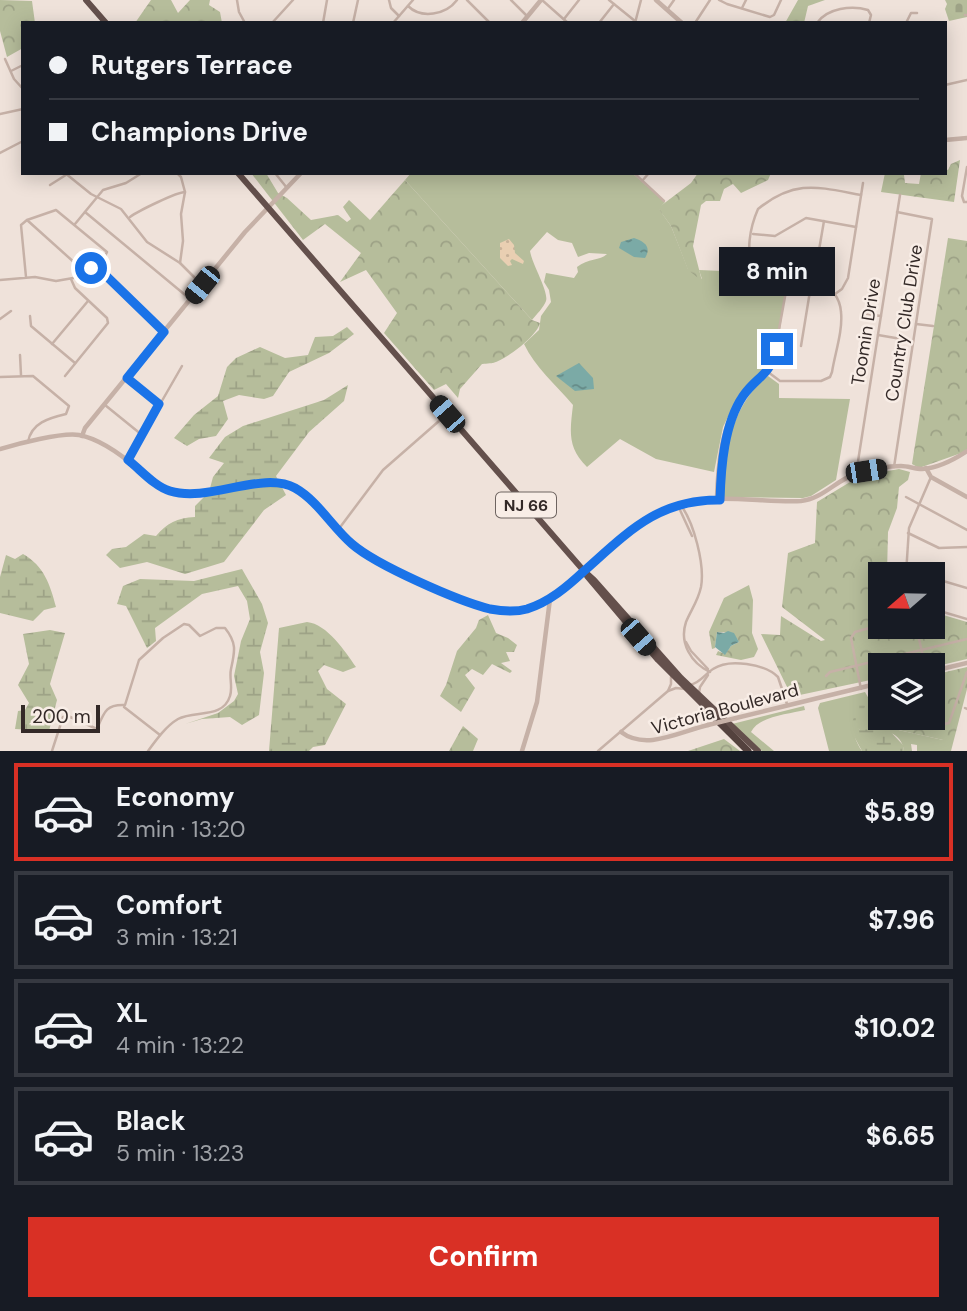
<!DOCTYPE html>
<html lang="en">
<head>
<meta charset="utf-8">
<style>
	:root { --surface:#171b24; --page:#20242c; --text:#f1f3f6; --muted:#9ea1a6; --line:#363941; --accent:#d93025 }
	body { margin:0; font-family:"DM Sans",sans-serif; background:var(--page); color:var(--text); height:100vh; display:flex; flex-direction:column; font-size:26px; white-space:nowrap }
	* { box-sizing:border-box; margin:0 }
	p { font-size:23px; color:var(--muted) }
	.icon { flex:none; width:38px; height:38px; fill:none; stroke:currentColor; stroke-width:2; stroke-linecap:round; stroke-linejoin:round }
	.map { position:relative; height:751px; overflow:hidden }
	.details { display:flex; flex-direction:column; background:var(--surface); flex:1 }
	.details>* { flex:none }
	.top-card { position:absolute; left:21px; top:21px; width:926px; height:154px; border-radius:0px; box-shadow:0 4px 18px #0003; display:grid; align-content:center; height:154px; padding:0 28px; background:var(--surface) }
	.needle { width:46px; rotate:250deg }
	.buttons { position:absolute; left:868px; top:562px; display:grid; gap:14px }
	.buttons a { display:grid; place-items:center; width:77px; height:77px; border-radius:0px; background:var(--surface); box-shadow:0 4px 18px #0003; font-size:35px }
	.scale { position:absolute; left:21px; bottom:18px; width:79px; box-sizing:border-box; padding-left:7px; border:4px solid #332927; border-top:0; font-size:19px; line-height:24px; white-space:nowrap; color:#332927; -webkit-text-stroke:5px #f8ede6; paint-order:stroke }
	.end { position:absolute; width:32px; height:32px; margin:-16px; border:9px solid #1a73e8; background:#fff; box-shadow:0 0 0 4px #fff }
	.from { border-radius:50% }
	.bubble { position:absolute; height:49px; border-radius:0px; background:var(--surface); box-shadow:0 4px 18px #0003; font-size:23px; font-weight:700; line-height:49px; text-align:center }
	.car { position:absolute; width:21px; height:42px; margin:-21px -10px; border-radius:9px; box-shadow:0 0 5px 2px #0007; background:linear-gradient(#222 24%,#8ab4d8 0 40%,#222 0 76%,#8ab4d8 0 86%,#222 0) }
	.top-card b { display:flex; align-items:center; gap:24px; height:66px; font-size:26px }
	.top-card b+b { border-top:2px solid var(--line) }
	.top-card i { width:18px; height:18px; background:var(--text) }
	ul { padding:12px 0 0; list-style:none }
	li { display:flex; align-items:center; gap:21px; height:98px; margin:0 14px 10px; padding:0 14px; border:4px solid var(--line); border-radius:0px }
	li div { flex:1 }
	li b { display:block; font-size:26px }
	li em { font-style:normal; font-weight:700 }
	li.on { border-color:var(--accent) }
	li>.icon { width:63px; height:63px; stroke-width:1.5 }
	.primary-button { display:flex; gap:14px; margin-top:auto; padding:14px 28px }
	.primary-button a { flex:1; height:80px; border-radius:0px; background:var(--accent); color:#fff; font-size:28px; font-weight:700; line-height:80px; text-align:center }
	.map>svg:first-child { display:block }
	.green { fill:#b6bd9b }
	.forest { fill:url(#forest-crowns) }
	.wetland { fill:url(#wetland-marsh) }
	.sand { fill:url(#sand-dots) }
	.cemetery { fill:url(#cemetery-stones) }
	.water { fill:url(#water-ripples) }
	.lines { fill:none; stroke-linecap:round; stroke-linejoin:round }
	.minor { stroke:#c6b1a7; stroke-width:2.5 }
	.tertiary { stroke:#c6b1a7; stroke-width:4.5 }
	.trunk { stroke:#64504c; stroke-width:6 }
	.motorway { stroke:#54423e; stroke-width:7 }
	.tertiary-bridge { stroke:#c6b1a7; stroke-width:4.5 }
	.route { stroke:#1a73e8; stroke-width:9 }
	.labels { text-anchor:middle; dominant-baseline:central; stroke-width:5; stroke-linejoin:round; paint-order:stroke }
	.shield { fill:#f8ede6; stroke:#6e6460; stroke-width:2 }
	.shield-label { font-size:16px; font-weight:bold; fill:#332927 }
	.street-label { font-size:18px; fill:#332927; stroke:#f8ede6 }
</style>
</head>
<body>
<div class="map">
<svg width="967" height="751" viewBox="0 0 967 751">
	<defs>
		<pattern id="forest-crowns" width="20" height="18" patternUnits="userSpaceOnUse" patternTransform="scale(1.75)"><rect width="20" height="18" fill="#b6bd9b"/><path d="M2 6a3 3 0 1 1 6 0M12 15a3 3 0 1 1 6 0" fill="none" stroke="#9da286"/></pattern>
		<pattern id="wetland-marsh" width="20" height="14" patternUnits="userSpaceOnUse" patternTransform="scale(1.75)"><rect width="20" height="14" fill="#b6bd9b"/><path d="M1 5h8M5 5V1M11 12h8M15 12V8" fill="none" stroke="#9da286"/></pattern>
		<pattern id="sand-dots" width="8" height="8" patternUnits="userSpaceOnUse" patternTransform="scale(1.75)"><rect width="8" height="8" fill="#e9cfb2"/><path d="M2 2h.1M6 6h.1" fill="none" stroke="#c8b299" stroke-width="1.8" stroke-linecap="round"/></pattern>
		<pattern id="cemetery-stones" width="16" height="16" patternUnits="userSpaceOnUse" patternTransform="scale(1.75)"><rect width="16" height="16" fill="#b6bd9b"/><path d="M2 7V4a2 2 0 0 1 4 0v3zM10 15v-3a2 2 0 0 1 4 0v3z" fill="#9da286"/></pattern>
		<pattern id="water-ripples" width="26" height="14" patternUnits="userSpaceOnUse" patternTransform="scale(1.75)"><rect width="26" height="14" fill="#7baaa6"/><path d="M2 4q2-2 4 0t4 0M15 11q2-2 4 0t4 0" fill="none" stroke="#658a87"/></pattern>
	</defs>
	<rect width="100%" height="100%" fill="#efe2da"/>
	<g class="green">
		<path d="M411,173h221l33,29 -6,7 12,17 17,43 14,10 -3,-9 23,1 4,-12 7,23 53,9 -9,58 -6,14 -12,15 -13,8 -8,10 -15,31 -9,45 -58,-13 -36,-20 -33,28c-20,-20 -17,-36 -14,-62 -17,-20 -38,-38 -49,-61l15,-14 2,-14 10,-14 -2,-12 -5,-8 2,-9 28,5 4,-6 -1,-5c11,-9 23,-6 30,-13l-18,-1 -11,4 -6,-14 -14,-3 -11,-8 -17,19c2,13 19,41 16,50 -2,6 -10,14 -14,19l-127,-140z"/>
		<path d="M768,376l11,8v14l71,1 -14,81 -25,16 -8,2 -81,-1c1,-42 10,-94 46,-121z"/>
		<path d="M865,692l15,26 6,1 8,10 49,11v11h-26v-6l-6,-1 1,7h-8c-3,-23 -26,-21 -44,-21l-3,-3 7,-21c-12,16 -14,27 -2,45h-33l-11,-43 2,-5z"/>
		<path d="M804,706l1,4c-16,4 -46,6 -54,22l23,19h-12l-30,-27z"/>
	</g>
	<g class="forest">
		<polygon points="0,0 32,1 35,23 23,23 23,48 7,57 0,31"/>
		<polygon points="151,0 171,0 178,13 190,0 210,0 209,5 220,12 222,23 135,23"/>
		<polygon points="798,0 825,0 808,6 804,23 785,23"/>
		<polygon points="960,160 954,202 881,192 885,173 904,175 905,183 919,184 921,173 945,173 945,169 948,170 951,164"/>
		<path d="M251,173h15l12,20 9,5 24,22 27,-5 9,7 4,-3 -8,-12 6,-7 21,20 35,-40 127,140 8,3c-3,13 -33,36 -47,40 0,0 -10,1 -11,1l-22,25 -2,9 -12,-14 -12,6 -50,-57 13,-20 -31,-43 -26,12 21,-29 -36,-29 -22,16z"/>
		<polygon points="698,173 771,173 768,180 741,193 733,184 724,189 720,201 706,201 701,205 693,246 702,281 688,270 671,226 658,208 691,183"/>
		<polygon points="948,238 967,241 967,451 919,468 912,464"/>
		<polygon points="899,469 910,472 908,480 899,487 897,508 888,532 887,574 880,574 880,626 933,626 933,612 967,622 967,659 933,667 933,665 880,665 880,678 795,696 789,691 761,634 780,635 781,616 821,641 825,640 782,607 788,553 815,543 817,502 860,476"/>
		<polygon points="749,585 753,600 752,633 758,649 754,657 741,660 716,655 718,651 725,654 731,646 739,642 733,633 717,632 715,648 712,649 709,632 724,598"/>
		<polygon points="488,615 496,633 508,638 517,645 514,652 506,652 510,661 501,663 512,671 510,673 492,664 483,675 472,669 465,675 475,688 461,712 440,696 446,685 457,651 476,628 479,620"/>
		<polygon points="967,667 967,689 951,751 943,751 943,740 894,729 885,718 933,718 933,675"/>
		<polygon points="463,726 478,739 473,751 449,751"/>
		<polygon points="724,739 740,751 688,751"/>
	</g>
	<g class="wetland">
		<polygon points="347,327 354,334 329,353 289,372 273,396 264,399 239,395 223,401 228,419 216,436 199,439 187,446 174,438 194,415 218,396 227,367 236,358 260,347 285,358 308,355 315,337 333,336"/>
		<path d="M348,385l-4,16 -35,31 -33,44 10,19 -22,15 -40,52 -39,12 -38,-12 -27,6 -14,-13 6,-6 14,-2 18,-13 12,2c11,-13 21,-18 39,-19v-11l14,-14 4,-15 11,-14 -15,-5 16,-21 18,-11 81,-26z"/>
		<path d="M23,554c21,12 27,30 33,53l-12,3 -11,11 -33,-8v-36l6,-22 9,4z"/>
		<polygon points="242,569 262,604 268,623 260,652 264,673 259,715 242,725 230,717 202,719 185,724 218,713 234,701 238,694 234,676 241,641 250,619 247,601 238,586 202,594 155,628 156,641 147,648 126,606 117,604 123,586 140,579 194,581"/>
		<path d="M307,622c20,2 38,29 49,45l-13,5 -19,-7 -6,6 9,18 19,15 -21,41 -12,2 -4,4h-40l10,-123z"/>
		<polygon points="50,630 65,633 50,684 57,700 49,731 15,729 18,711 25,710 29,703 18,685 29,664 23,634"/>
		<polygon points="862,704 865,706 858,727 860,730 887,728 903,745 904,751 862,751 850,729 858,705"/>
	</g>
	<polygon class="sand" points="509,239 514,245 515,253 524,261 523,264 512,259 510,261 512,265 508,266 500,258 500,243"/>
	<polygon class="cemetery" points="945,0 967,0 967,17 949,21 945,9 947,4"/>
	<g class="water">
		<path d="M634,238c10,3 18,9 11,20l-11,-1 -15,-9 2,-6z"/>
		<polygon points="579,363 593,378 594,389 575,391 556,376"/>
		<polygon points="728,631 734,633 739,642 731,646 725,655 715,647 717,632 724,633"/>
	</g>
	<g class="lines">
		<g class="minor">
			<polyline points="237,0 239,12 245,23"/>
			<polyline points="389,0 391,8 399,16"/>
			<polyline points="467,0 490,23"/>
			<polyline points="511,0 526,15"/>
			<polyline points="542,0 568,23"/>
			<polyline points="609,0 635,21"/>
			<polyline points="719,0 727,4 770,17 774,15 781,0"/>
			<path d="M408,6c13,13 38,9 49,-6"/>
			<polyline points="742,8 746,0"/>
			<polyline points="667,10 674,0"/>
			<polyline points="965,15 967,15"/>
			<polyline points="564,19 579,0"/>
			<polyline points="272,23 293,0"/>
			<polyline points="323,23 327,0"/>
			<polyline points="353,23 358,0"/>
			<polyline points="393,23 413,0"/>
			<polyline points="599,23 614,4"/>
			<polyline points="635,23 641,0"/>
			<polyline points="695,23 710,0"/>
			<path d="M817,23c10,-15 35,-18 51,-13l3,5 -2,8"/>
			<polyline points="906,23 911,13 917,13"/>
			<polyline points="5,59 14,79 23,89"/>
			<polyline points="11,71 23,65"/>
			<polyline points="945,85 967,80"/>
			<polyline points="0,114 23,109"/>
			<polyline points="0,153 23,141"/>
			<polyline points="967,167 962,196 964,202 967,202"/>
			<polyline points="65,173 91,194 121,209 147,242 180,263 202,285"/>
			<polyline points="177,173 181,177 185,192 181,214 183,241 180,263"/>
			<polyline points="275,173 287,188"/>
			<polyline points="634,173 664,201"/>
			<polyline points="642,181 649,173"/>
			<polyline points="50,185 69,173"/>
			<polyline points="85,212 190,299"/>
			<path d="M130,217c8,-6 47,-25 55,-25"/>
			<polyline points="27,220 86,273"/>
			<polyline points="75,224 103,190 126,183 142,173"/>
			<polyline points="753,234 775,236 806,218 856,227"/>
			<polyline points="815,254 819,250 824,221"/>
			<polyline points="95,265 164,332"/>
			<polyline points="0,280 35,277 56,281 79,277 105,256 107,252 56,210 27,220 21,225 26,277"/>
			<polyline points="835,294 842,289 848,278 863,183"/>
			<polyline points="864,314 881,316"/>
			<polyline points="30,316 31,326 75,363"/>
			<polyline points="0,319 11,311"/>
			<polyline points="916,324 933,326"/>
			<polyline points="878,335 913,341"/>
			<polyline points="52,344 88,301"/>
			<polyline points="801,346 812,279"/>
			<polyline points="20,355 21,375"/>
			<path d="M768,372l12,9h41l9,-4 2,-5c3,-19 11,-41 9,-60 -3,-39 -55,-38 -84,-43 -14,-13 -6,-44 1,-60 37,-30 60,-22 103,-14"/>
			<polyline points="65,376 108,323 107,318 75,288 71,279"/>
			<path d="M0,377l33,-1 36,30 -3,8c-17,4 -35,9 -38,28"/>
			<polyline points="127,378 159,404"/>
			<polyline points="105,405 142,435"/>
			<polyline points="128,460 182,366"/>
			<polyline points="894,467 932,219 897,212"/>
			<polyline points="856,474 900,195"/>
			<path d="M716,497c1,-29 4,-70 22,-95 10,-15 26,-24 35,-40l16,-87"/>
			<polyline points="906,497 967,530"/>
			<polyline points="720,498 720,475 729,429 740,400"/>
			<path d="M680,504c14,18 25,61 21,83 -3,14 -10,23 -15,35 -7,21 5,41 24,50"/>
			<polyline points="680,504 680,510 692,536"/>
			<polyline points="338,530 383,470 447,414"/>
			<polyline points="908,533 939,548 967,547"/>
			<polyline points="906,571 919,574"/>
			<polyline points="906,574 909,528 931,477"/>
			<polyline points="933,578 967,588"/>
			<polyline points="933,609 967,619"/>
			<polyline points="916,626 925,665"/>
			<polyline points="686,642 691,651 708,669"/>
			<polyline points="826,676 830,672 967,639"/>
			<path d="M690,685c10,-2 15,-11 23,-16 16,-11 52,-5 65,8l9,27"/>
			<polyline points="861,689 851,638 855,632 880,625"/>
			<polyline points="668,691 671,684 671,677"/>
			<polyline points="699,693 700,687 708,675"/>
			<polyline points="124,707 160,735"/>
			<polyline points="965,708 967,709"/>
			<polyline points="919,718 944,724 949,723 967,672"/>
			<path d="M52,751l11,-34 5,-1 29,13c7,-17 9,-25 28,-24l14,-45 24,-22 21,-14 5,1 11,11 16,-8h9c12,15 10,23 6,41 -2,9 2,18 -1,27 -7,23 -35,14 -52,23 -12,7 -22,21 -30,32"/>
			<polyline points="598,751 668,691 676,688 685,689"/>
		</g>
		<g class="tertiary">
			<polyline points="656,0 682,23"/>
			<polyline points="522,23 541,0"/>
			<polyline points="945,140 967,138"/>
			<polyline points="82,436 85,428 245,232 301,173"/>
			<path d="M0,449c17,-5 62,-17 79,-14 21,4 44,21 60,35 13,10 24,22 42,23 32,3 85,-18 111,-6 24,11 39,38 58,56 22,20 116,62 146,67 70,10 112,-78 171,-102 41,-17 91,-5 134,-7 22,-2 36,-22 57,-28 13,-4 29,-7 43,-7 7,0 14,3 21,3 15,-1 33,-10 45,-18"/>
			<polyline points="926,468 931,477 967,497"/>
			<polyline points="933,671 967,663"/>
			<polyline points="736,718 880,683"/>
			<path d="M621,732c25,19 58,0 87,-7"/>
			<polyline points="522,751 537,702 550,599"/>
		</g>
		<g class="trunk">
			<polyline points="86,0 106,23"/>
			<polyline points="238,173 584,571 594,580 681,678 758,751"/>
			<polyline points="587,576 658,660 716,718"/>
		</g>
		<polyline class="motorway" points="712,715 748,751"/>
		<polyline class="tertiary-bridge" points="708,725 736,718"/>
	</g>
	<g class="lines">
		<path class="route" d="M91,268l4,-3 69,67 -37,46 32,26 -31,56c13,10 26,26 42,31 39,12 93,-21 125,-3 23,13 37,39 57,56 24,21 106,57 138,65 11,2 26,3 37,0 22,-7 40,-22 57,-38 43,-38 74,-72 136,-71 1,-33 4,-76 23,-104 14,-20 26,-19 34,-47"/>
	</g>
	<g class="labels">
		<rect class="shield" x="496" y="492.5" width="60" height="25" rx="5"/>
		<g class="shield-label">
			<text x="526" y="505">NJ 66</text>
		</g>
		<g class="street-label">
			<text transform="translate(904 323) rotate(-81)">Country Club Drive</text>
			<text transform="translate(866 332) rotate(-81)">Toomin Drive</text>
			<text transform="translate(725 709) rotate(-15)">Victoria Boulevard</text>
		</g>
	</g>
</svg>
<div class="buttons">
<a><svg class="needle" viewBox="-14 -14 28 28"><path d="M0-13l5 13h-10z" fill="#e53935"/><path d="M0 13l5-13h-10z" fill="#9ea1a6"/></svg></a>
<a><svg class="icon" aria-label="layers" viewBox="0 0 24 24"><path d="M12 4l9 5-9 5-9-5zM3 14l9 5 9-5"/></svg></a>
</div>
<div class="scale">200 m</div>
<i class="end from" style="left:91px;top:268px"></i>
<i class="end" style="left:777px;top:349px"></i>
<div class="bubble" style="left:719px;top:247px;width:116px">8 min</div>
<i class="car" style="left:202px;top:285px;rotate:219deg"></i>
<i class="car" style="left:447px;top:414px;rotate:319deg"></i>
<i class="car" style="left:866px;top:471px;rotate:81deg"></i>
<i class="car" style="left:638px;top:637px;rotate:139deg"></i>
<div class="top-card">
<b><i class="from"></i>Rutgers Terrace</b>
<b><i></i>Champions Drive</b>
</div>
</div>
<section class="details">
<ul>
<li class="on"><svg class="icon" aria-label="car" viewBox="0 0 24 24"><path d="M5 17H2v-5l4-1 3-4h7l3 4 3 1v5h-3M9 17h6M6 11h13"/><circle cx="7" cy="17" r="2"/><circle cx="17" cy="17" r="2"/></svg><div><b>Economy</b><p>2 min · 13:20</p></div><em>$5.89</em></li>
<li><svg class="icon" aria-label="car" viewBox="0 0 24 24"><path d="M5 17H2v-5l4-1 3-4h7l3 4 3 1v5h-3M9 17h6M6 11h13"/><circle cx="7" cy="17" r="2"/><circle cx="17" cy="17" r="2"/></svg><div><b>Comfort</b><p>3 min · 13:21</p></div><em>$7.96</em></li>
<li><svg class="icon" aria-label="car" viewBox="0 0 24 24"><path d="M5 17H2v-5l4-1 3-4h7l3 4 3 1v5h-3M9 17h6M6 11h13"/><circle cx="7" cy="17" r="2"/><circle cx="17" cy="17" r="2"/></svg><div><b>XL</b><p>4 min · 13:22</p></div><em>$10.02</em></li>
<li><svg class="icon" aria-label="car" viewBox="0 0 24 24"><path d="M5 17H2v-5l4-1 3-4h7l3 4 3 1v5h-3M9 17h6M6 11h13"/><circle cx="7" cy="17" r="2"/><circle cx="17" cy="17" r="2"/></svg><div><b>Black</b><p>5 min · 13:23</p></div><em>$6.65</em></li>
</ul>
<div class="primary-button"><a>Confirm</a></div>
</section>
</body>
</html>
